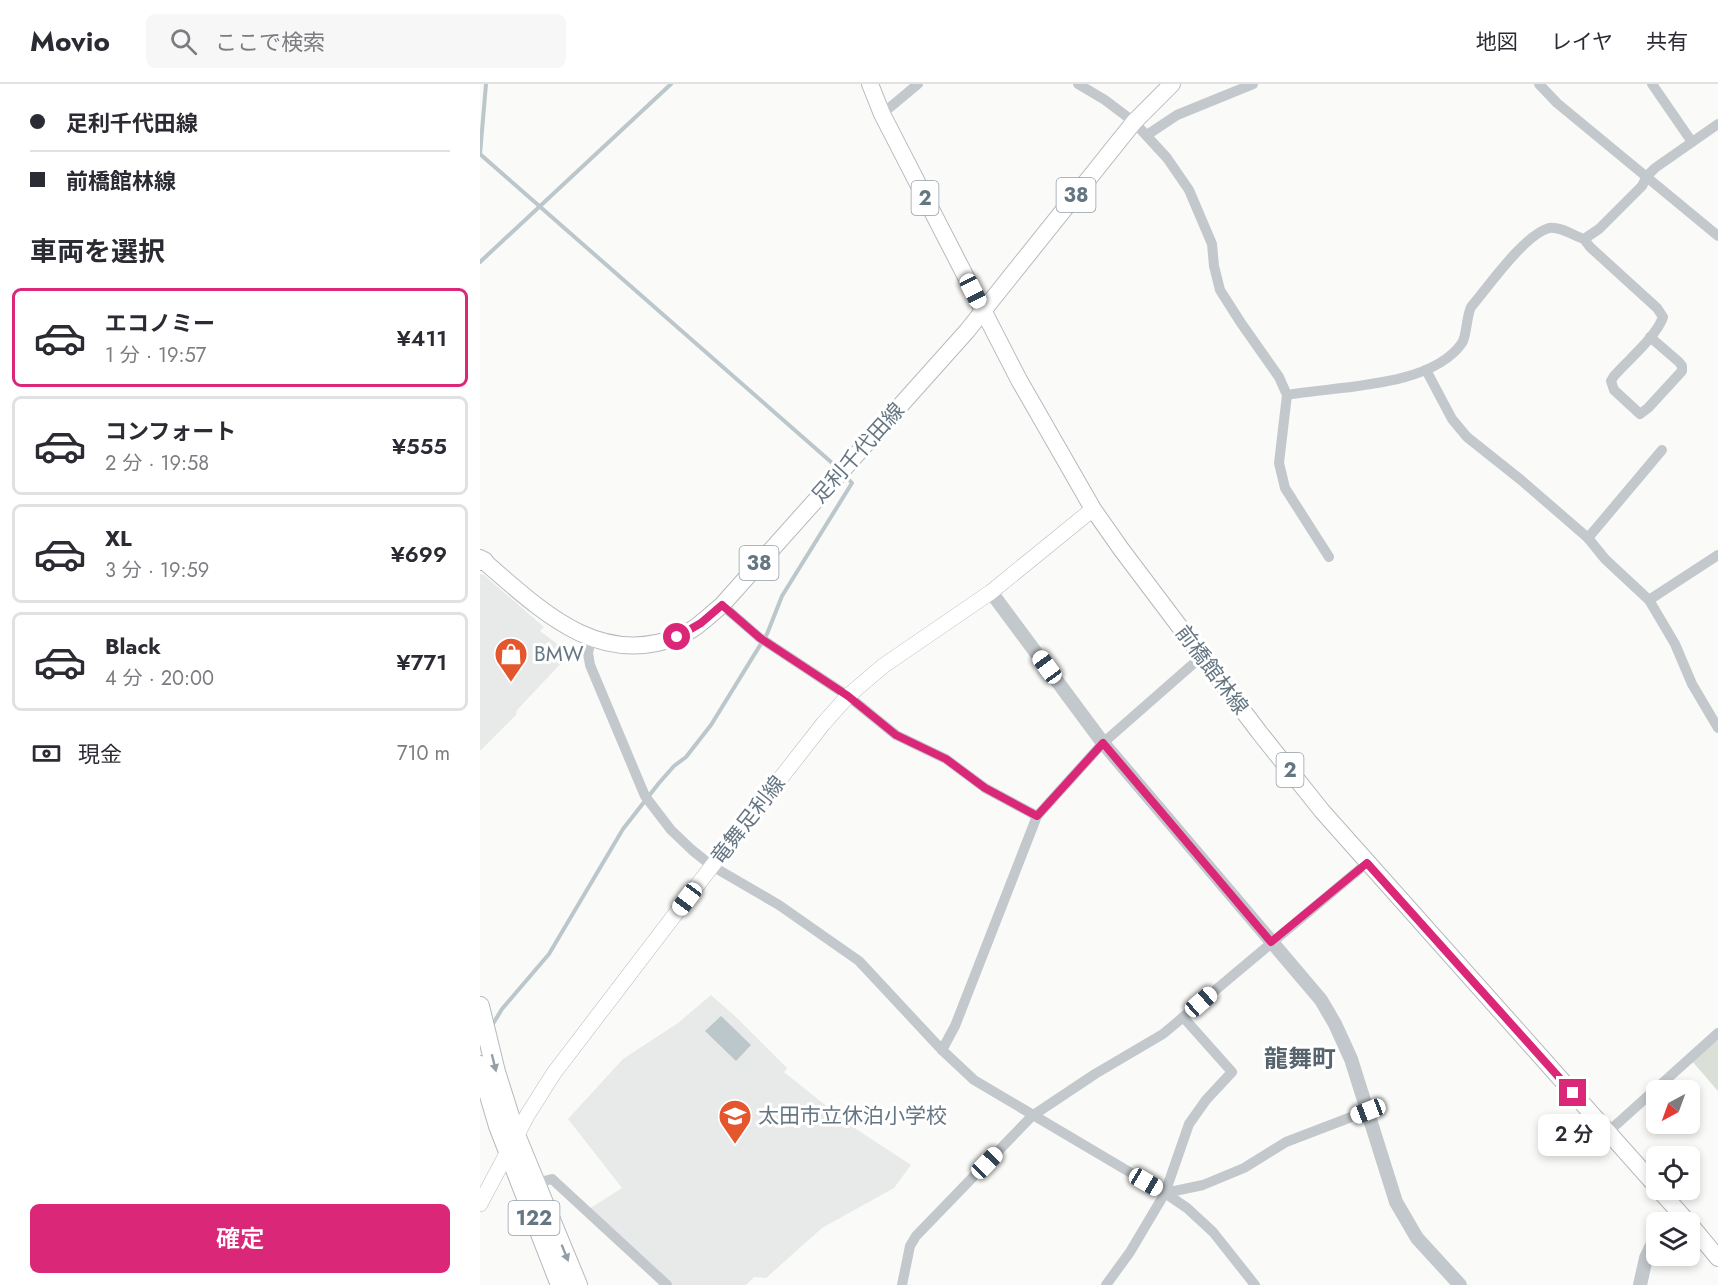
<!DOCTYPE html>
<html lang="ja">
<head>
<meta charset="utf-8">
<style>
	:root { --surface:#fff; --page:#f7f7f7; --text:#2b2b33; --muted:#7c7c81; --line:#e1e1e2; --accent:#db2777 }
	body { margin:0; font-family:Jost,"Noto Sans JP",sans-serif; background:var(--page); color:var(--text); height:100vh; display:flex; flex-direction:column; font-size:22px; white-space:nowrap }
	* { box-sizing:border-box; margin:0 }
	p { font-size:20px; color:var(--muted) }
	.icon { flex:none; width:33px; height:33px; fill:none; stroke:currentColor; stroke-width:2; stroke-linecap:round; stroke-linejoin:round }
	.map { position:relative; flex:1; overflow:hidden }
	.panel { display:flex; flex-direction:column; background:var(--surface); width:480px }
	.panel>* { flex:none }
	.top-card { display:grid; align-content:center; height:132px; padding:0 30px; background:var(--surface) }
	.needle { width:39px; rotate:221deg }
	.tools { position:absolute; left:1166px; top:996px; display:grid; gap:12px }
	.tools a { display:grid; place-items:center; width:54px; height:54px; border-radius:9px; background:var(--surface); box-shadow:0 3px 9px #0003; font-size:30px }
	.end { position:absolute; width:27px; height:27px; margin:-14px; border:8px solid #db2777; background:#fff; box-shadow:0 0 0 3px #fff }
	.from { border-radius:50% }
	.bubble { position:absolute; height:42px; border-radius:9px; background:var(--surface); box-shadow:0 3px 9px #0003; font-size:20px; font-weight:600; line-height:42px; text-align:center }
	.car { position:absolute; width:18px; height:36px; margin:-18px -9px; border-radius:8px; box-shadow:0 0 4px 2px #0007; background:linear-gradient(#fff 24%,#345 0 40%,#fff 0 76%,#345 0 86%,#fff 0) }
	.top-card b { display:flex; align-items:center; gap:21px; height:57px; font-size:22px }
	.top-card b+b { border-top:2px solid var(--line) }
	.top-card i { width:15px; height:15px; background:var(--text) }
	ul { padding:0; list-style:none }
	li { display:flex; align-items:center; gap:18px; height:99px; margin:0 12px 9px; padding:0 18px; border:3px solid var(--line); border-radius:9px }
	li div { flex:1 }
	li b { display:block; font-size:22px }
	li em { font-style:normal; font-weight:600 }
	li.on { border-color:var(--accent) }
	li>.icon { width:54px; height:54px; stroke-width:1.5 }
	h2 { padding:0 30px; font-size:27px; line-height:72px }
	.pay { display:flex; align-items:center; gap:15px; height:66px; padding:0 30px; font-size:22px }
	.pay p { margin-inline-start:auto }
	.button { display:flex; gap:12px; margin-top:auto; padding:12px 30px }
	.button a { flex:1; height:69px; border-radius:9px; background:var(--accent); color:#fff; font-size:24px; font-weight:600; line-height:69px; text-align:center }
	header { display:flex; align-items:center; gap:36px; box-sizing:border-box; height:84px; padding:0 30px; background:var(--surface); border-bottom:2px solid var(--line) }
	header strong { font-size:28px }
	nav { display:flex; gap:33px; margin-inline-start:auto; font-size:21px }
	.search { width:420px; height:54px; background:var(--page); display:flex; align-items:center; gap:15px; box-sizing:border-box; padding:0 21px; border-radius:9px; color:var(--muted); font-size:22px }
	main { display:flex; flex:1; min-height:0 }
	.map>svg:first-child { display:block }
	.built { fill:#e8e9e9 }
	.green { fill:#dadfd7 }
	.water { fill:#bbc7cb }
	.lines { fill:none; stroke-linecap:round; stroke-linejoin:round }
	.stream { stroke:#bbc7cb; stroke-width:4 }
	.secondary-casing { stroke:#b3babf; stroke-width:16 }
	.primary-casing { stroke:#b5babe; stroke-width:18 }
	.trunk-casing { stroke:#b4b9bd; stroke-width:20 }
	.minor { stroke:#c3c8cc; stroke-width:10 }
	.tertiary { stroke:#c3c8cc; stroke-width:14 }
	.secondary { stroke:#fff; stroke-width:15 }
	.primary { stroke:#fff; stroke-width:16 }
	.trunk { stroke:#fff; stroke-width:18 }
	.oneway { fill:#939fa8 }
	.route { stroke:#db2777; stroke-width:8 }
	.labels { text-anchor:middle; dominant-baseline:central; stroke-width:6; stroke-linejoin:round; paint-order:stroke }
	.shield { fill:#fff; stroke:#939fa8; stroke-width:1.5 }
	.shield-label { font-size:20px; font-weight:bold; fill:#657683 }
	.street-label { font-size:21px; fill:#657683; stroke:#fff }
	.poi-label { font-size:21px; fill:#657683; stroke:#fff; text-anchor:start }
	.quarter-label { font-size:24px; font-weight:bold; fill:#57646e; stroke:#fff }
</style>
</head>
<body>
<header>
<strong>Movio</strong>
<div class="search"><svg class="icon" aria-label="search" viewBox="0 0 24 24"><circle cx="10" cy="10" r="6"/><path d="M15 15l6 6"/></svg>ここで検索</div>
<nav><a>地図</a><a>レイヤ</a><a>共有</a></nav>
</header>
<main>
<section class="panel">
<div class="top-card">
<b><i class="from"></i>足利千代田線</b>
<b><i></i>前橋館林線</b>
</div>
<h2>車両を選択</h2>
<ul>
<li class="on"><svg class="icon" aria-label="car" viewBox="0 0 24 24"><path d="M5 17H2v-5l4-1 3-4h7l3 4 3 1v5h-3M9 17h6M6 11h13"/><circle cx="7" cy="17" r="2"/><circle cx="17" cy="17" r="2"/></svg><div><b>エコノミー</b><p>1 分 · 19:57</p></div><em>¥411</em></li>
<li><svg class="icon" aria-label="car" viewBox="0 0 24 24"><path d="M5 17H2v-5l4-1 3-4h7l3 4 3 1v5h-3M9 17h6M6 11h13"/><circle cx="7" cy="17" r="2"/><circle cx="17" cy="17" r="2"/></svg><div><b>コンフォート</b><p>2 分 · 19:58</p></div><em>¥555</em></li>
<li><svg class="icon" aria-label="car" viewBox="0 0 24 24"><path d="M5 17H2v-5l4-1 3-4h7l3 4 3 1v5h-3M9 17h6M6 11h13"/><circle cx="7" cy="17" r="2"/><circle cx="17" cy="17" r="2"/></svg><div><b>XL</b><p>3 分 · 19:59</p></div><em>¥699</em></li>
<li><svg class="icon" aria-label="car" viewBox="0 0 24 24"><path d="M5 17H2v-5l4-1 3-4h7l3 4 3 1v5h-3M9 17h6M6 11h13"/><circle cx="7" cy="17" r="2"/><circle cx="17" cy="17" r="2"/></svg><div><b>Black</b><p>4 分 · 20:00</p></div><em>¥771</em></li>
</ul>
<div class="pay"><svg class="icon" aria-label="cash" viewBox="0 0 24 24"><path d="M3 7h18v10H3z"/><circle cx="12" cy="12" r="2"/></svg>現金<p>710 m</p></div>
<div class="button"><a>確定</a></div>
</section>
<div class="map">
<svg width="1238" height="1201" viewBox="0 0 1238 1201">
	<rect width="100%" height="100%" fill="#fafaf8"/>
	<g class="built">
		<polygon points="0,490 4,491 64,543 60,547 84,565 88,572 37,626 36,631 0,667"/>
		<polygon points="231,911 257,934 307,984 304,988 370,1041 431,1081 414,1104 342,1144 286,1194 274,1193 266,1201 188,1201 109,1125 142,1104 88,1035 143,975 198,939"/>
	</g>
	<polygon class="green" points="1238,956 1238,1007 1212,977"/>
	<polygon class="water" points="241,932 271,961 256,977 225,947"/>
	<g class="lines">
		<g class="stream">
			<polyline points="6,0 0,70 359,385"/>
			<polyline points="0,178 191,0"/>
			<polyline points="11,943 22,925 69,870 143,745 179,699 194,682 206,673 231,641 287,550 302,512 372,399 364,390"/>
		</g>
		<g class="secondary-casing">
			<polyline id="secondary" points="0,1120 48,1030 74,989 232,782 343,640 368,612 403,582 511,508 613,425"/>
		</g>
		<g class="primary-casing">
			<g id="primary">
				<polyline points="390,0 402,30 539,296 613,425 641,465 779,648 842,727 1176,1102"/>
				<path d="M0,474c56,47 115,111 197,79 17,-6 31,-20 45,-32l245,-274 167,-209 38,-38"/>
				<polyline points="1179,1106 1208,1138"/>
				<polyline points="1209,1139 1238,1174"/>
			</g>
		</g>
		<g class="trunk-casing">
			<g id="trunk">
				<polyline points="0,477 4,477"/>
				<polyline points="0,922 16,988 36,1051 98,1201"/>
				<polyline points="0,981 18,1042 80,1201"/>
			</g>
		</g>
		<g class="minor">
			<polyline points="598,0 625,16 654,38 687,74 709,106 732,160 734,182 740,206 761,239 799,293 807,311 799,379 805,404 849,473"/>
			<polyline points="1059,0 1077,19 1238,152"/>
			<polyline points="1172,0 1212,58"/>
			<polyline points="402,30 438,0"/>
			<polyline points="667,51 697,31 773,0"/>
			<path d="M1104,155l6,8 67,61 6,9c-7,20 -34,42 -49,59l-3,5 3,9 26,24 8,-6 34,-37v-5l-3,-4 -29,-25"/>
			<polyline points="946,286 972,335 987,353 1041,396 1108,454 1125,475 1169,516 1195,560 1212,600 1238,644"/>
			<path d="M807,311c49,-9 144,-7 175,-52 5,-8 4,-25 9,-36 17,-20 53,-72 78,-79 11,-2 25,8 35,11l15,-10 43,-43 5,-10 8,-8 63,-44"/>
			<polyline points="1108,454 1182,366"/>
			<polyline points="1169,516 1238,471"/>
			<polyline points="242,521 280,554 368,612 416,651 466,675 505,704 557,732"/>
			<polyline points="111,555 108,569 110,581 165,712 191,746 212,766 232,782 299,821 379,877 462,966 494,996 685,1109 707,1124 733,1148 775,1201"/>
			<polyline points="462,966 475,942 557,732 623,659 721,573"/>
			<polyline points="1128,1048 1238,949"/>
			<polyline points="56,1099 72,1095 187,1201"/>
			<polyline points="685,1109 723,1101 764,1084 806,1058 887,1027"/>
			<polyline points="422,1201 430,1162 436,1152 552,1032 615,990 683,950 887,779"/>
			<polyline points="626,1201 650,1168 685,1109 709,1040 726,1016 752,988 703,933"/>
		</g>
		<g class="tertiary">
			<polyline points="511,508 623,659 841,916 855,940 871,975 916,1118 937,1154 980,1201"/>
			<polyline points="1188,1138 1199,1128"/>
			<polyline points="1160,1201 1166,1174 1176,1153"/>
		</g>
		<use href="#secondary" class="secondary"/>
		<use href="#primary" class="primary"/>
		<use href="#trunk" class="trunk"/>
	</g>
	<defs><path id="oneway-solid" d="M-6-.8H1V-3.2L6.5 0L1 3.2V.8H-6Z" transform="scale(1.5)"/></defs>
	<g class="oneway">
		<use href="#oneway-solid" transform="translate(14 979) rotate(76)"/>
		<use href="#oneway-solid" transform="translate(85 1169) rotate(68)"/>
	</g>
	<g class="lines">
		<polyline class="route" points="197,553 221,539 242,521 280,554 368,612 416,651 466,675 505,704 557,732 623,659 791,858 887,779 1093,1009"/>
	</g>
	<defs>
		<g id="shop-pin" transform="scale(1.725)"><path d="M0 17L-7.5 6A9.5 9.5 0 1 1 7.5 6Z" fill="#e4572e" stroke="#fff"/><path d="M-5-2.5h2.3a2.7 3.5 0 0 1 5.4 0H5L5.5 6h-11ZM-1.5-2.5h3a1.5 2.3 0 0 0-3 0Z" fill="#fff"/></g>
		<g id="school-pin" transform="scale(1.725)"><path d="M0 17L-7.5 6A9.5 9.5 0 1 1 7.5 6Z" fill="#e4572e" stroke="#fff"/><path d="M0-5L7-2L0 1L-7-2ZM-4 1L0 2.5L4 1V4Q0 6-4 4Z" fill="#fff"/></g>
	</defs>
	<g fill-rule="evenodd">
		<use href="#shop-pin" x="31" y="570"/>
		<use href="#school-pin" x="255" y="1032"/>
	</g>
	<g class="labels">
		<g class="shield">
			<rect x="576.5" y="94" width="39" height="34" rx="4.5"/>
			<rect x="431.5" y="97" width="27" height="34" rx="4.5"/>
			<rect x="259.5" y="462" width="39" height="34" rx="4.5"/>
			<rect x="796.5" y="669" width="27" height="34" rx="4.5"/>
			<rect x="28.5" y="1117" width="51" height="34" rx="4.5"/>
		</g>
		<g class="shield-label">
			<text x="596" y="111">38</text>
			<text x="445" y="114">2</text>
			<text x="279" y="479">38</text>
			<text x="810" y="686">2</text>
			<text x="54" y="1134">122</text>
		</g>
		<g class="street-label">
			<text transform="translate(378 369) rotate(-48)">足利千代田線</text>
			<text transform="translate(732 586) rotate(53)">前橋館林線</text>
			<text transform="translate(268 736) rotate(-52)">竜舞足利線</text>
		</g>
		<g class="poi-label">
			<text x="54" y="570">BMW</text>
			<text x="278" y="1032">太田市立休泊小学校</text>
		</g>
		<g class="quarter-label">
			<text x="820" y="974">龍舞町</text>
		</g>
	</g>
</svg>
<div class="tools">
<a><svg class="needle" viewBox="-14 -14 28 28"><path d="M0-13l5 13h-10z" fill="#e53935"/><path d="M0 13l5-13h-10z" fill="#7c7c81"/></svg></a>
<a><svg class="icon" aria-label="locate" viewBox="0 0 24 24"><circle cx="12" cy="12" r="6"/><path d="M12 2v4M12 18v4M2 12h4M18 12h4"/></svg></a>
<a><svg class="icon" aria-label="layers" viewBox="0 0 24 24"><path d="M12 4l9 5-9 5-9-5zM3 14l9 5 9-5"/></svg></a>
</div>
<i class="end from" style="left:197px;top:553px"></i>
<i class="end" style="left:1093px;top:1009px"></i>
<div class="bubble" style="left:1058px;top:1030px;width:72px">2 分</div>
<i class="car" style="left:493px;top:207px;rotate:153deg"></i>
<i class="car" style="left:567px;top:583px;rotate:324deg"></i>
<i class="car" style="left:207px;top:815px;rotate:217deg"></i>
<i class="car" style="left:721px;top:918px;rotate:49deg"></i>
<i class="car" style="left:888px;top:1027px;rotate:249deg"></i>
<i class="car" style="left:507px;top:1079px;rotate:44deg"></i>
<i class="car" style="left:666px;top:1098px;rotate:120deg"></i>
</div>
</main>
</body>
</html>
